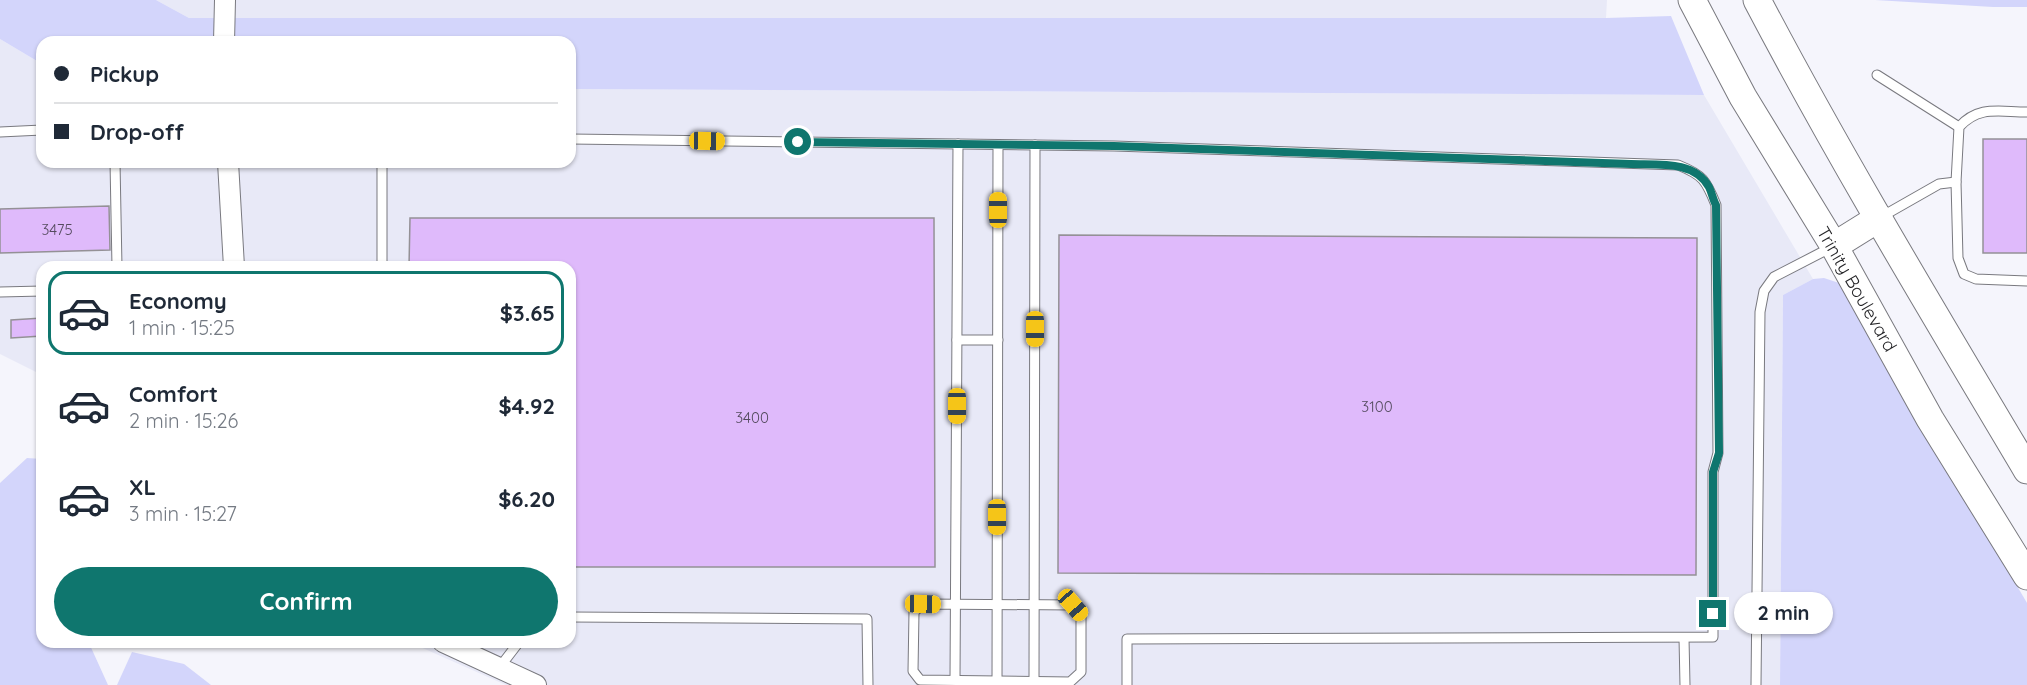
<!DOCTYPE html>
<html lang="en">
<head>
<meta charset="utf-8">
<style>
	:root { --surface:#fff; --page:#f6f6f7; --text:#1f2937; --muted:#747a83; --line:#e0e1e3; --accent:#0f766e }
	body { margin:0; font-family:Quicksand,sans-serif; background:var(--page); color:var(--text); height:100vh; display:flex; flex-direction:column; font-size:22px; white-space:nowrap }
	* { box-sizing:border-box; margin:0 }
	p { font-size:20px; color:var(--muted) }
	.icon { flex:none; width:33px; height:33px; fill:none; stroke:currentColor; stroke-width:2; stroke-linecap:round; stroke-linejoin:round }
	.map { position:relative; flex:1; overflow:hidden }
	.panel { position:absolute; left:36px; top:261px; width:540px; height:387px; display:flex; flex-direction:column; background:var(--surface); border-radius:18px; box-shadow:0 2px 4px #0004 }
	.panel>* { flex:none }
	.guide { position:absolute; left:36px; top:36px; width:540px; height:132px; border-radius:18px; box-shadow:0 2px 4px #0004; display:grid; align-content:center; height:132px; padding:0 18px; background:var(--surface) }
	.end { position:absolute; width:27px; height:27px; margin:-14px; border:8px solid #0f766e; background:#fff; box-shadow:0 0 0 3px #fff }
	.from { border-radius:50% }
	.bubble { position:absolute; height:42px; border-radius:21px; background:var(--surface); box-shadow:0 2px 4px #0004; font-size:20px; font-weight:700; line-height:42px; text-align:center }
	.car { position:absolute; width:18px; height:36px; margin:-18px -9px; border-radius:8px; box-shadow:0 0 4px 2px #0007; background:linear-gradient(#f5c518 24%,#345 0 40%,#f5c518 0 76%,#345 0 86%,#f5c518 0) }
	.guide b { display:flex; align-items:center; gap:21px; height:57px; font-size:22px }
	.guide b+b { border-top:2px solid var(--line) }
	.guide i { width:15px; height:15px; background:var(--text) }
	ul { padding:10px 0 0; list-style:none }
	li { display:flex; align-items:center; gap:18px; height:84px; margin:0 12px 9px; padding:0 6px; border:3px solid transparent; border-radius:18px }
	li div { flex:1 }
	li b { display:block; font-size:22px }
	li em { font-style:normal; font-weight:700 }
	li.active { border-color:var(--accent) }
	li>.icon { width:54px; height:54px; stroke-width:1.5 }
	.primary-button { display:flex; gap:12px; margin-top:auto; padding:12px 18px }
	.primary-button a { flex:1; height:69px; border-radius:36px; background:var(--accent); color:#fff; font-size:24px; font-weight:700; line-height:69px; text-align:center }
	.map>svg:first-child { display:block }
	.built { fill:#e8e9f7 }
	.green { fill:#d3d5fb }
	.building { fill:#dfbafb; stroke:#949196; stroke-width:1.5 }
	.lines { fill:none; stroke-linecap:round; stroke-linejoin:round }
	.service-casing { stroke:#79797f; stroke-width:11 }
	.minor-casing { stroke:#79797f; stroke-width:22 }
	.secondary-casing { stroke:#79797f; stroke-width:29 }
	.service { stroke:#fff; stroke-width:9 }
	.minor { stroke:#fff; stroke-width:20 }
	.secondary { stroke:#fff; stroke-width:27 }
	.route { stroke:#0f766e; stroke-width:8 }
	.labels { text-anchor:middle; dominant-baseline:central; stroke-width:4.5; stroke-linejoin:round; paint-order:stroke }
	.number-label { font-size:15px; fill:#544b5e }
	.street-label { font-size:18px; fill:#262629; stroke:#fff }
</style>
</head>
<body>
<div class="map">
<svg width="2027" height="685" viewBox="0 0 2027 685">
	<rect width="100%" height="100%" fill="#f5f5fc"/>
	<g class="built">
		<polygon points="156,0 1607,0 1606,18 189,18"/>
		<polygon points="0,39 42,64 42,162 570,162 570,89 1704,95 1813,279 1783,295 1780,685 506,685 409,642 570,642 570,267 42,267 42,373 38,373 0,354"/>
	</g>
	<g class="green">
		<polygon points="0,0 156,0 189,18 1606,18 1671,16 1704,95 570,89 570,42 42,42 42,64 0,39"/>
		<polygon points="1875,0 2027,0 2027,7 1993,7"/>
		<polygon points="1824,278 1839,283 2027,603 2027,685 1780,685 1783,295 1813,279"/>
		<polygon points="27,458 42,459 42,638 40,640 42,642 89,643 108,685 0,685 0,483"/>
		<polygon points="132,652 184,664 211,685 117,685"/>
	</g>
	<g class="building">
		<rect x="1983" y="139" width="44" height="114"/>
		<polygon points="109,206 110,250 0,253 0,209"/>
		<polygon points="410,218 934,218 935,567 570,567 570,267 409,267"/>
		<polygon points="1059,235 1697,238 1696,575 1058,573"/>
		<polygon points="42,318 42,336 11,338 11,320"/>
	</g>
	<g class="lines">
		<g class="service-casing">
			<g id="service">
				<polyline points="1877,75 1959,127"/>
				<path d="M2027,112c-28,0 -48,-7 -68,15l-3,55 2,76 6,16 12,5 51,2"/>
				<polyline points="0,132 42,130"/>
				<path d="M570,139l544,7 564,19c25,10 28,15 38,40l2,248 -5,19v165l-586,2v46"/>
				<polyline points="115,162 117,267"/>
				<polyline points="382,162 382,267"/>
				<polyline points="1881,217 1939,184 1956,182"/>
				<polyline points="0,292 42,291"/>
				<polyline points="957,340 998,340"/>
				<polygon points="923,604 1073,605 1081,614 1081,672 1070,682 920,680 913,671 914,612"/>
				<polyline points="570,617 867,619 868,685"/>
				<polyline points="1684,638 1685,685"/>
				<polyline points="499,668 519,642"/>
				<polyline points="955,680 958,144"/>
				<polyline points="1034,682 1035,145"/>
				<polyline points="997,685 998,145"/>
				<polyline points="1756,685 1760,312 1764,291 1774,277 1832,247"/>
			</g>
		</g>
		<g class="minor-casing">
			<g id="minor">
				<polyline points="224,42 225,0"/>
				<polyline points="228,162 234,267"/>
				<polyline points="443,642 536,685"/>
			</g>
		</g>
		<g class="secondary-casing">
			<g id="secondary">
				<polyline points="1692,0 1743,97 1834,246 1930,419 2027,576"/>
				<path d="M1757,0c84,160 178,315 270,470"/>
				<polyline points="1834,246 1879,218"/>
			</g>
		</g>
		<use href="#service" class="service"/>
		<use href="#minor" class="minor"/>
		<use href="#secondary" class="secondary"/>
	</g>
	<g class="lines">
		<path class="route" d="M798,142l316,4 517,18c27,1 63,-4 78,23 3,6 4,13 7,18l3,248 -6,19v142"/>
	</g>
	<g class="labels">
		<g class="number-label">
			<text x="57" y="229">3475</text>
			<text x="1377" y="406">3100</text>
			<text x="752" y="417">3400</text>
		</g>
		<g class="street-label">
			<text transform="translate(1857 289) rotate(60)">Trinity Boulevard</text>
		</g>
	</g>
</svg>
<i class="end from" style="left:798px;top:142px"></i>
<i class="end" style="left:1713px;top:614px"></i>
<div class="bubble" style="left:1734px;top:592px;width:99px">2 min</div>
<i class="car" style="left:707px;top:141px;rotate:91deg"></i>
<i class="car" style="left:998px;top:210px;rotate:0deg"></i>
<i class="car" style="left:1035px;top:329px;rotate:180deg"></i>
<i class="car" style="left:957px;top:406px;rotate:180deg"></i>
<i class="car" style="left:997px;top:517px;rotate:180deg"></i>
<i class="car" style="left:923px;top:604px;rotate:91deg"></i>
<i class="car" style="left:1073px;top:605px;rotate:139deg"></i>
<div class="guide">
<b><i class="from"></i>Pickup</b>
<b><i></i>Drop-off</b>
</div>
<section class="panel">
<ul>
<li class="active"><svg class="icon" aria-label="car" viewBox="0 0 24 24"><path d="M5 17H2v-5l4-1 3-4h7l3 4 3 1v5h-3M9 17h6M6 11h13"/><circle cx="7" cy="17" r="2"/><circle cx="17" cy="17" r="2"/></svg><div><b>Economy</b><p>1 min · 15:25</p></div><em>$3.65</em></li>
<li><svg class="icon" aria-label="car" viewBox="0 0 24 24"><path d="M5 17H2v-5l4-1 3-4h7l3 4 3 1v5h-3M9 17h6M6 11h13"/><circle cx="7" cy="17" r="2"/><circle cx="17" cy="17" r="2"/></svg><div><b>Comfort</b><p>2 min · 15:26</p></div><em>$4.92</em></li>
<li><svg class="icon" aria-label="car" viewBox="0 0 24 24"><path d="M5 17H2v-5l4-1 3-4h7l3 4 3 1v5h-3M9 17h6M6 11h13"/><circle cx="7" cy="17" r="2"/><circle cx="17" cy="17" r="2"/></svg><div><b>XL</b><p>3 min · 15:27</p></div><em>$6.20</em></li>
</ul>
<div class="primary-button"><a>Confirm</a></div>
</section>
</div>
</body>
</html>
